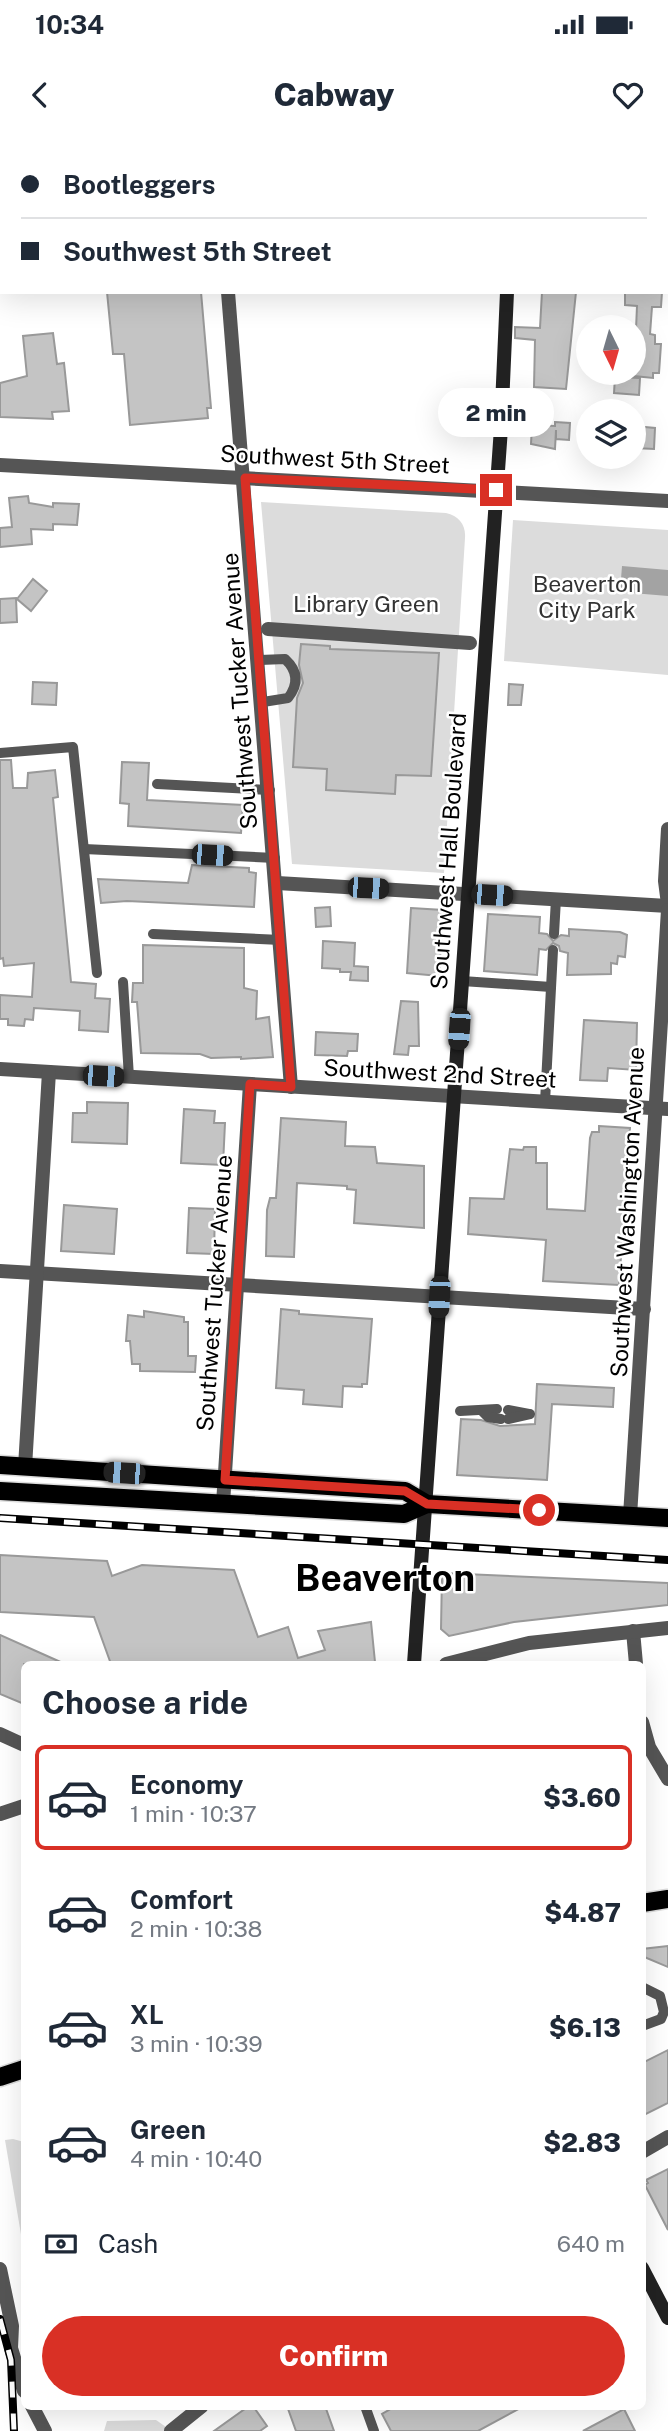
<!DOCTYPE html>
<html lang="en">
<head>
<meta charset="utf-8">
<style>
	:root { --surface:#fff; --page:#f6f6f7; --text:#1f2937; --muted:#747a83; --line:#e0e1e3; --accent:#d93025 }
	body { margin:0; font-family:"Public Sans",sans-serif; background:var(--page); color:var(--text); height:100vh; display:flex; flex-direction:column; font-size:26px; white-space:nowrap }
	* { box-sizing:border-box; margin:0 }
	p { font-size:23px; color:var(--muted) }
	.icon { flex:none; width:38px; height:38px; fill:none; stroke:currentColor; stroke-width:2; stroke-linecap:round; stroke-linejoin:round }
	.map { position:relative; flex:1; overflow:hidden }
	.panel { position:absolute; left:21px; top:1521px; width:625px; height:749px; display:flex; flex-direction:column; background:var(--surface); border-radius:10px; box-shadow:0 7px 28px #0002 }
	.panel>* { flex:none }
	.hud { position:absolute; left:0px; top:0px; width:668px; height:154px; box-shadow:0 7px 28px #0002; display:grid; align-content:center; height:154px; padding:0 21px; background:var(--surface) }
	.needle { width:46px; rotate:175deg }
	.controls { position:absolute; left:576px; top:175px; display:grid; gap:14px }
	.controls a { display:grid; place-items:center; width:70px; height:70px; border-radius:50%; background:var(--surface); box-shadow:0 7px 28px #0002; font-size:35px }
	.end { position:absolute; width:32px; height:32px; margin:-16px; border:9px solid #d93025; background:#fff; box-shadow:0 0 0 4px #fff }
	.from { border-radius:50% }
	.bubble { position:absolute; height:49px; border-radius:24px; background:var(--surface); box-shadow:0 7px 28px #0002; font-size:23px; font-weight:800; line-height:49px; text-align:center }
	.car { position:absolute; width:21px; height:42px; margin:-21px -10px; border-radius:9px; box-shadow:0 0 5px 2px #0007; background:linear-gradient(#222 24%,#8ab4d8 0 40%,#222 0 76%,#8ab4d8 0 86%,#222 0) }
	.hud b { display:flex; align-items:center; gap:24px; height:66px; font-size:26px }
	.hud b+b { border-top:2px solid var(--line) }
	.hud i { width:18px; height:18px; background:var(--text) }
	ul { padding:0; list-style:none }
	li { display:flex; align-items:center; gap:21px; height:105px; margin:0 14px 10px; padding:0 7px; border:4px solid transparent; border-radius:10px }
	li div { flex:1 }
	li b { display:block; font-size:26px }
	li em { font-style:normal; font-weight:800 }
	li.selected { border-color:var(--accent) }
	li>.icon { width:63px; height:63px; stroke-width:1.5 }
	h2 { padding:0 21px; font-size:32px; line-height:84px }
	.pay { display:flex; align-items:center; gap:18px; height:77px; padding:0 21px; font-size:26px }
	.pay p { margin-inline-start:auto }
	.action { display:flex; gap:14px; margin-top:auto; padding:14px 21px }
	.action a { flex:1; height:80px; border-radius:42px; background:var(--accent); color:#fff; font-size:28px; font-weight:800; line-height:80px; text-align:center }
	.status { display:flex; justify-content:space-between; align-items:center; height:49px; padding:0 35px; background:var(--surface); direction:ltr }
	.status svg { height:19px; fill:currentColor }
	header { display:flex; justify-content:space-between; align-items:center; height:91px; padding:0 21px; background:var(--surface); font-size:32px; font-weight:800 }
	.map>svg:first-child { display:block }
	.green { fill:#dcdcdc }
	.water { fill:#a3a3a3 }
	.building { fill:#c4c4c4; stroke:#999; stroke-width:2 }
	.lines { fill:none; stroke-linecap:round; stroke-linejoin:round }
	.primary-casing { stroke:#dbdbdb; stroke-width:21 }
	.service { stroke:#555; stroke-width:10 }
	.pedestrian { stroke:#555; stroke-width:14 }
	.minor { stroke:#555; stroke-width:14 }
	.tertiary { stroke:#555; stroke-width:14 }
	.secondary { stroke:#222; stroke-width:14 }
	.primary { stroke:#000; stroke-width:18 }
	.rail-casing { stroke:#000; stroke-width:8 }
	.rail { stroke:#fff; stroke-width:5; stroke-dasharray:16; stroke-linecap:butt }
	.route { stroke:#d93025; stroke-width:9 }
	.labels { text-anchor:middle; dominant-baseline:central; stroke-width:5; stroke-linejoin:round; paint-order:stroke }
	.street-label { font-size:23px; fill:#000; stroke:#fff }
	.park-label { font-size:23px; fill:#333; stroke:#fff }
	.town-label { font-size:37px; font-weight:bold; fill:#000; stroke:#fff }
</style>
</head>
<body>
<div class="status"><b>10:34</b><svg viewBox="0 0 49 12"><path d="M0 12V9h3v3zM5 12V6h3v6zM10 12V3h3v9zM15 12V0h3v12zM26 1h20v11H26zM47 4h2v5h-2z"/></svg></div>
<header><svg class="icon" aria-label="back" viewBox="0 0 24 24"><path d="M15 5l-7 7 7 7"/></svg>Cabway<svg class="icon" aria-label="heart" viewBox="0 0 24 24"><path d="M12 20l-8-8c-3-5 5-10 8-4 3-6 11-1 8 4z"/></svg></header>
<div class="map">
<svg width="668" height="2291" viewBox="0 0 668 2291">
	<rect width="100%" height="100%" fill="#fff"/>
	<g class="green">
		<path d="M261,362l185,11c13,3 20,12 19,25l-21,335 -152,-9z"/>
		<polygon points="513,380 668,390 668,535 504,521"/>
		<polygon points="13,1999 24,2002 24,2112 5,2000"/>
		<polygon points="156,2280 166,2287 164,2291 104,2291 107,2281"/>
	</g>
	<polygon class="water" points="622,426 668,430 668,456 620,452"/>
	<g class="building">
		<polygon points="107,152 201,152 211,268 207,268 208,278 130,285 124,214 113,214"/>
		<polygon points="542,152 576,152 566,249 534,247 535,200 515,198 515,187 540,188"/>
		<polygon points="625,152 662,152 661,167 652,167 650,194 655,195 655,204 661,204 659,233 653,233 653,238 634,236 637,166 625,165"/>
		<polygon points="53,193 57,224 64,223 69,271 52,272 53,279 0,277 0,243 27,236 23,196"/>
		<polygon points="615,237 640,238 639,255 614,253"/>
		<polygon points="555,282 570,283 569,300 556,299 556,290 555,309 531,304 532,285 555,286"/>
		<polygon points="634,286 655,288 654,309 634,308"/>
		<polygon points="28,356 29,363 53,367 53,363 79,364 77,385 53,384 53,390 31,389 32,404 0,407 0,388 12,387 9,358"/>
		<polygon points="33,439 47,451 31,471 17,459"/>
		<polygon points="16,458 17,482 0,483 0,459"/>
		<polygon points="301,504 330,506 330,509 439,513 431,636 396,635 395,654 326,650 327,629 293,627 297,558 303,543 299,525"/>
		<polygon points="33,542 57,543 56,565 32,564"/>
		<polygon points="509,544 523,545 521,565 508,565"/>
		<polygon points="0,620 11,620 13,648 27,648 28,633 55,630 58,657 53,658 71,842 96,844 95,858 110,859 108,892 79,890 80,871 34,868 33,880 25,879 24,886 8,885 8,879 0,879 0,855 32,857 34,823 4,826 3,818 0,819"/>
		<polygon points="122,622 149,623 147,660 243,665 241,693 128,686 129,664 120,663"/>
		<polygon points="192,725 249,728 249,732 256,733 254,767 127,761 101,763 98,739 188,743"/>
		<polygon points="330,767 331,786 316,787 315,768"/>
		<polygon points="411,768 443,770 439,836 407,833"/>
		<polygon points="488,774 540,777 539,793 547,794 553,801 561,795 569,796 569,789 620,792 627,795 625,817 618,816 617,824 611,823 611,834 567,835 568,813 560,811 559,806 553,803 546,810 539,809 537,835 484,831"/>
		<polygon points="323,801 355,803 354,826 368,827 368,841 350,840 351,832 340,832 340,829 322,828"/>
		<polygon points="143,805 244,808 244,848 257,851 256,879 269,877 273,917 241,919 241,917 211,918 200,914 141,913 137,862 132,862 133,843 143,843"/>
		<polygon points="401,861 418,862 419,906 409,906 408,915 394,914"/>
		<polygon points="584,880 637,883 636,930 608,928 607,941 580,940"/>
		<polygon points="316,892 358,894 357,911 348,911 347,916 315,915"/>
		<polygon points="87,962 128,963 127,1004 72,1002 73,973 87,973"/>
		<polygon points="184,969 215,971 214,983 225,983 223,1025 181,1023"/>
		<polygon points="281,978 346,982 345,1006 375,1007 377,1023 424,1026 424,1088 354,1083 356,1050 347,1049 347,1046 297,1043 294,1117 266,1116 267,1070 270,1058 276,1058"/>
		<polygon points="599,986 630,988 619,1145 543,1141 546,1100 468,1094 470,1058 504,1059 510,1009 523,1010 524,1007 536,1007 536,1023 547,1023 547,1069 585,1071 590,998 592,992 599,992"/>
		<polygon points="64,1065 117,1069 114,1114 61,1111"/>
		<polygon points="189,1068 215,1069 214,1114 187,1113"/>
		<polygon points="281,1169 299,1171 299,1174 372,1179 367,1244 362,1244 362,1247 343,1246 342,1267 303,1264 304,1250 276,1248"/>
		<polygon points="144,1171 184,1177 184,1182 188,1182 188,1216 196,1216 195,1232 140,1231 140,1224 132,1224 130,1201 126,1201 128,1175 144,1177"/>
		<polygon points="537,1244 614,1248 613,1267 552,1264 547,1340 457,1335 461,1279 481,1280 500,1286 535,1284"/>
		<polygon points="0,1415 107,1421 112,1436 142,1425 234,1430 258,1497 288,1487 298,1518 325,1510 318,1491 371,1482 375,1522 111,1524 94,1477 0,1472"/>
		<polygon points="442,1433 668,1443 668,1465 514,1482 449,1496 441,1489"/>
		<polygon points="0,1495 65,1524 24,1524 24,1564 0,1554"/>
		<polygon points="668,1806 668,1827 642,1816 642,1809"/>
		<polygon points="668,1910 668,1963 642,1976 642,1923"/>
		<polygon points="668,2029 668,2090 645,2045 648,2043 646,2040"/>
		<polygon points="249,2266 253,2266 267,2286 260,2291 214,2291"/>
		<polygon points="287,2266 325,2266 334,2291 296,2291"/>
		<polygon points="396,2266 524,2266 478,2291 391,2291 382,2274"/>
		<polygon points="624,2269 635,2291 583,2291"/>
	</g>
	<g class="lines">
		<g class="primary-casing">
			<g id="primary">
				<polyline points="0,1325 405,1351 427,1364"/>
				<polyline points="0,1351 404,1374 427,1364 668,1378"/>
				<polyline points="642,1763 668,1759"/>
				<polyline points="0,1937 24,1929"/>
			</g>
		</g>
		<g class="service">
			<path d="M260,520l25,-1c13,12 14,25 3,39l-25,4"/>
			<polyline points="0,613 73,607 97,833"/>
			<polyline points="157,644 270,650"/>
			<polyline points="84,709 275,718"/>
			<polyline points="153,794 281,800"/>
			<polyline points="554,794 556,759"/>
			<polyline points="462,841 551,847"/>
			<polyline points="123,842 129,937"/>
			<polyline points="545,962 553,810"/>
			<polyline points="508,1270 529,1274"/>
			<polyline points="460,1271 497,1269"/>
			<polyline points="483,1272 488,1277 501,1279"/>
			<polyline points="508,1279 530,1274"/>
			<polyline points="642,1847 660,1856 664,1872 661,1879 642,1886"/>
			<polyline points="365,2266 374,2291"/>
		</g>
		<polyline class="pedestrian" points="268,489 470,503"/>
		<g class="minor">
			<polyline points="215,0 215,2"/>
			<polyline points="228,152 291,947"/>
			<polyline points="668,689 665,741 668,764"/>
			<polyline points="277,743 668,766"/>
			<polyline points="0,929 668,969"/>
			<polyline points="0,1131 644,1169"/>
			<polyline points="25,1327 49,932"/>
			<polyline points="223,1364 250,944"/>
			<polyline points="630,1376 668,770"/>
			<polyline points="633,1491 636,1524"/>
			<polyline points="642,1582 649,1607 668,1639"/>
			<polyline points="0,1594 24,1605"/>
			<polyline points="171,2291 202,2266"/>
		</g>
		<g class="tertiary">
			<polyline points="0,325 668,361"/>
			<polyline points="446,1524 529,1503 668,1488"/>
			<polyline points="0,1674 24,1666"/>
			<polyline points="642,2012 668,1997"/>
			<polyline points="0,2129 12,2186 11,2208 24,2251"/>
			<polyline points="32,2266 45,2291"/>
		</g>
		<g class="secondary">
			<polyline points="517,2 518,0"/>
			<polyline points="414,1524 501,288 507,152"/>
			<polyline points="642,2128 668,2178"/>
		</g>
		<use href="#primary" class="primary"/>
		<g class="rail-casing">
			<g id="rail">
				<polyline points="0,1378 668,1420"/>
				<polyline points="0,2179 11,2220 14,2291"/>
			</g>
		</g>
		<use href="#rail" class="rail"/>
	</g>
	<g class="lines">
		<polyline class="route" points="496,350 245,338 291,947 250,944 225,1340 405,1351 427,1364 539,1370"/>
	</g>
	<g class="labels">
		<g class="street-label">
			<text transform="translate(335 319) rotate(3)">Southwest 5th Street</text>
			<text transform="translate(239 551) rotate(-94)">Southwest Tucker Avenue</text>
			<text transform="translate(448 711) rotate(-86)">Southwest Hall Boulevard</text>
			<text transform="translate(440 933) rotate(3)">Southwest 2nd Street</text>
			<text transform="translate(627 1072) rotate(-87)">Southwest Washington Avenue</text>
			<text transform="translate(214 1153) rotate(-86)">Southwest Tucker Avenue</text>
		</g>
		<g class="park-label">
			<text x="587" y="443">Beaverton<tspan x="587" dy="26">City Park</tspan></text>
			<text x="366" y="463">Library Green</text>
		</g>
		<g class="town-label">
			<text x="385" y="1437">Beaverton</text>
		</g>
	</g>
</svg>
<div class="controls">
<a><svg class="needle" viewBox="-14 -14 28 28"><path d="M0-13l5 13h-10z" fill="#e53935"/><path d="M0 13l5-13h-10z" fill="#747a83"/></svg></a>
<a><svg class="icon" aria-label="layers" viewBox="0 0 24 24"><path d="M12 4l9 5-9 5-9-5zM3 14l9 5 9-5"/></svg></a>
</div>
<i class="end from" style="left:539px;top:1370px"></i>
<i class="end" style="left:496px;top:350px"></i>
<div class="bubble" style="left:438px;top:248px;width:116px">2 min</div>
<i class="car" style="left:212px;top:715px;rotate:93deg"></i>
<i class="car" style="left:368px;top:748px;rotate:93deg"></i>
<i class="car" style="left:492px;top:755px;rotate:93deg"></i>
<i class="car" style="left:459px;top:889px;rotate:184deg"></i>
<i class="car" style="left:103px;top:936px;rotate:93deg"></i>
<i class="car" style="left:439px;top:1157px;rotate:183deg"></i>
<i class="car" style="left:124px;top:1333px;rotate:274deg"></i>
<div class="hud">
<b><i class="from"></i>Bootleggers</b>
<b><i></i>Southwest 5th Street</b>
</div>
<section class="panel">
<h2>Choose a ride</h2>
<ul>
<li class="selected"><svg class="icon" aria-label="car" viewBox="0 0 24 24"><path d="M5 17H2v-5l4-1 3-4h7l3 4 3 1v5h-3M9 17h6M6 11h13"/><circle cx="7" cy="17" r="2"/><circle cx="17" cy="17" r="2"/></svg><div><b>Economy</b><p>1 min · 10:37</p></div><em>$3.60</em></li>
<li><svg class="icon" aria-label="car" viewBox="0 0 24 24"><path d="M5 17H2v-5l4-1 3-4h7l3 4 3 1v5h-3M9 17h6M6 11h13"/><circle cx="7" cy="17" r="2"/><circle cx="17" cy="17" r="2"/></svg><div><b>Comfort</b><p>2 min · 10:38</p></div><em>$4.87</em></li>
<li><svg class="icon" aria-label="car" viewBox="0 0 24 24"><path d="M5 17H2v-5l4-1 3-4h7l3 4 3 1v5h-3M9 17h6M6 11h13"/><circle cx="7" cy="17" r="2"/><circle cx="17" cy="17" r="2"/></svg><div><b>XL</b><p>3 min · 10:39</p></div><em>$6.13</em></li>
<li><svg class="icon" aria-label="car" viewBox="0 0 24 24"><path d="M5 17H2v-5l4-1 3-4h7l3 4 3 1v5h-3M9 17h6M6 11h13"/><circle cx="7" cy="17" r="2"/><circle cx="17" cy="17" r="2"/></svg><div><b>Green</b><p>4 min · 10:40</p></div><em>$2.83</em></li>
</ul>
<div class="pay"><svg class="icon" aria-label="cash" viewBox="0 0 24 24"><path d="M3 7h18v10H3z"/><circle cx="12" cy="12" r="2"/></svg>Cash<p>640 m</p></div>
<div class="action"><a>Confirm</a></div>
</section>
</div>
</body>
</html>
